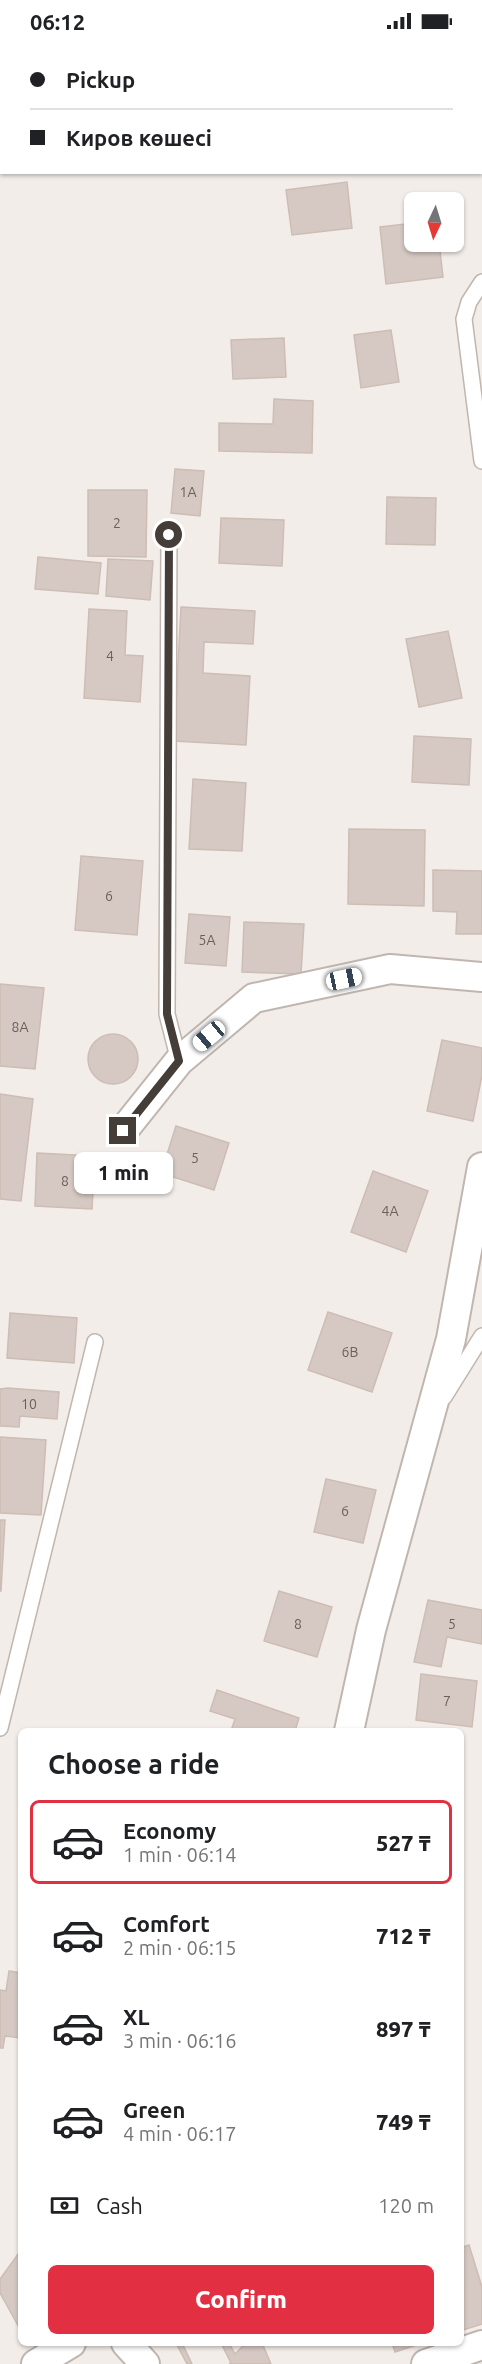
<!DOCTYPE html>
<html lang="en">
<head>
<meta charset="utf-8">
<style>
	:root { --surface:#fff; --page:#f2f2f2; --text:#202124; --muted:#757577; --line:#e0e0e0; --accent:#e23042 }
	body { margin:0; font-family:Ubuntu,sans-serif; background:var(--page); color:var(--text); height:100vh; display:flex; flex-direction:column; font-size:22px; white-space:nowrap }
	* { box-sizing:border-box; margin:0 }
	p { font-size:20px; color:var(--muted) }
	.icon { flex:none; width:33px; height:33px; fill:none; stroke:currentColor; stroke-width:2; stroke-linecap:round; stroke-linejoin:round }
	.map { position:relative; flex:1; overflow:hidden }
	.side { position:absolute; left:18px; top:1686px; width:446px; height:618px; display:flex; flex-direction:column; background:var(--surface); border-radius:9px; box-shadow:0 2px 4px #0004 }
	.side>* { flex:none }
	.guide { position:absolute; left:0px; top:0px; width:483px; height:132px; box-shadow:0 2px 4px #0004; display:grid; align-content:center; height:132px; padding:0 30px; background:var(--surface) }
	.needle { width:39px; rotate:184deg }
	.buttons { position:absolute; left:404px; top:150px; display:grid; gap:12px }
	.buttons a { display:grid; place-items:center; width:60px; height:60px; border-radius:9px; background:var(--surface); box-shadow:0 2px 4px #0004; font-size:30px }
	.end { position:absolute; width:27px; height:27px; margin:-14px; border:8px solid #453d38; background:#fff; box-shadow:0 0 0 3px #fff }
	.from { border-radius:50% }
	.bubble { position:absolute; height:42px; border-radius:9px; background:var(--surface); box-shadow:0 2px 4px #0004; font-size:20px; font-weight:800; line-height:42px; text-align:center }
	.car { position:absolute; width:18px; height:36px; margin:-18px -9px; border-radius:8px; box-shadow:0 0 4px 2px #0007; background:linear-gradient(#fff 24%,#345 0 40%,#fff 0 76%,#345 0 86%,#fff 0) }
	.guide b { display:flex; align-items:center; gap:21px; height:57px; font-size:22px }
	.guide b+b { border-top:2px solid var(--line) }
	.guide i { width:15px; height:15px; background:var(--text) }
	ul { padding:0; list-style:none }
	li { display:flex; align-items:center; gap:18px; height:84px; margin:0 12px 9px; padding:0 18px; border:3px solid transparent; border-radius:9px }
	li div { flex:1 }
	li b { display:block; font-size:22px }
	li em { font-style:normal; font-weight:800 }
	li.selected { border-color:var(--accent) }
	li>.icon { width:54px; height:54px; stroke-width:1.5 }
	h2 { padding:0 30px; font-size:27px; line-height:72px }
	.pay { display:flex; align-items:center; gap:15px; height:66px; padding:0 30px; font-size:22px }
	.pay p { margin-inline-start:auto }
	.action { display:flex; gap:12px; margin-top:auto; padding:12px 30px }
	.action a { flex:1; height:69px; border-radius:9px; background:var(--accent); color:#fff; font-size:24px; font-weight:800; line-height:69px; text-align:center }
	.status { display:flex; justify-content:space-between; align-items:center; height:42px; padding:0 30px; background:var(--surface); direction:ltr }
	.status svg { height:16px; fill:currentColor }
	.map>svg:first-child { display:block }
	.building { fill:#d6c9c3; stroke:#cdbdb4; stroke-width:1.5 }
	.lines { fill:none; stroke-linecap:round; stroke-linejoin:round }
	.lane-casing { stroke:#c0b6af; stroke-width:18 }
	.street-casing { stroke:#c0b6af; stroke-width:32 }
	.lane { stroke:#fff; stroke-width:15 }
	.street { stroke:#fff; stroke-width:28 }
	.route { stroke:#453d38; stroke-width:8 }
	.labels { text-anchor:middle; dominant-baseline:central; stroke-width:4.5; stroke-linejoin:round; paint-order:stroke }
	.number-label { font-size:14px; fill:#69605b }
</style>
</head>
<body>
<div class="status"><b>06:12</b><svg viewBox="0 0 49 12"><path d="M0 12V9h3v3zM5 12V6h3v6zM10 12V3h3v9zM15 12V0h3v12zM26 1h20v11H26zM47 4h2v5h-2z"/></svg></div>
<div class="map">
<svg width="482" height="2322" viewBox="0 0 482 2322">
	<rect width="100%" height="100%" fill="#f3ede9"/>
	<g class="building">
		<polygon points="306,0 374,0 306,2"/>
		<polygon points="387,0 434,0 387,2"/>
		<polygon points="347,140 352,186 292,193 286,148"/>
		<polygon points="414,181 414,200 439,200 443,235 386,242 380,185"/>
		<polygon points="391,288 399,340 361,346 354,293"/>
		<polygon points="284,296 286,335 233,337 231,298"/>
		<polygon points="274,357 313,359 312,411 219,409 219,381 273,382"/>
		<polygon points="175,427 204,429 200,474 171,471"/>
		<polygon points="88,448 147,448 146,515 88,514"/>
		<polygon points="387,455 436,456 435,503 386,502"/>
		<polygon points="221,476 284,478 282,524 219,521"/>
		<polygon points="38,515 101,521 98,552 35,547"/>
		<polygon points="108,517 153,519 150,558 106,554"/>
		<polygon points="181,565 255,569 253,602 204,600 203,631 250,634 246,703 174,699"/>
		<polygon points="89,567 127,569 125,613 143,614 140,660 84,656"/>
		<polygon points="448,589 462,656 419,665 406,597"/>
		<polygon points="414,694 471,697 469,743 412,740"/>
		<polygon points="193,737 246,741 242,809 189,807"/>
		<polygon points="349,787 425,788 424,864 348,862"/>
		<polygon points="81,814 143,819 137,893 75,888"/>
		<polygon points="433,828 482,829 482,892 456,892 457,870 433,869"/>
		<polygon points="189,872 230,875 226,924 185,921"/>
		<polygon points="244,880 304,882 301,932 242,930"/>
		<polygon points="0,942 44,946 35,1027 0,1024"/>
		<circle cx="113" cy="1017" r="25"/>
		<polygon points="442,998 482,1006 482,1033 473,1079 427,1069"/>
		<polygon points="0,1052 33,1057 21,1159 0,1157"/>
		<polygon points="176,1084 229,1101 214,1148 161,1131"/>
		<polygon points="37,1111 95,1114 92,1167 35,1164"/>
		<polygon points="373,1129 428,1149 406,1210 351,1190"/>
		<polygon points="328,1270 392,1291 372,1350 308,1328"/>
		<polygon points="10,1271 77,1276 74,1321 7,1316"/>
		<polygon points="8,1346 59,1350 57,1377 20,1374 19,1385 0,1384 0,1347"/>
		<polygon points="0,1395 46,1398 41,1473 0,1471"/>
		<polygon points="326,1437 376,1448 363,1501 314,1490"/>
		<polygon points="0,1478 5,1478 1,1549 0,1549"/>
		<polygon points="279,1549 332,1565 317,1615 264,1599"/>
		<polygon points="428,1558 482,1568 482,1602 447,1595 441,1625 414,1620"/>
		<polygon points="421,1632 477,1639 472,1685 416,1678"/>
		<polygon points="217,1648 299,1676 295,1689 231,1689 235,1677 210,1669"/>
		<polygon points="9,1929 21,1931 21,1996 5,1994 3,2006 0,2006 0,1948 6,1949"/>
		<polygon points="469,2203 482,2245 482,2282 460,2289 460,2206"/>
		<polygon points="21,2208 21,2286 20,2287 0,2251 0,2237"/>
		<polygon points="176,2301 182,2301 192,2322 187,2322"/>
		<polygon points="221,2301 229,2301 235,2312 246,2301 262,2301 271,2322 229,2322 231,2321"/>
		<polygon points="392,2301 422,2301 395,2310"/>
	</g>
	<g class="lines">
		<g class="lane-casing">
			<g id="lane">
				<polyline points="482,240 469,260 464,277 482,419"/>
				<polyline points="169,493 167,972 179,1019"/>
				<polyline points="444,1355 482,1294"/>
				<polyline points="0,1686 95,1300"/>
			</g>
		</g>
		<g class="street-casing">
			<g id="street">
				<polyline points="123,1089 179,1019 254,956 390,927 482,935"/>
				<polyline points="349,1689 371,1588 451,1297 482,1125"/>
				<polyline points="126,2301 145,2322"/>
				<polyline points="36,2322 71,2301"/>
				<polyline points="426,2322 482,2303"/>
			</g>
		</g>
		<use href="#lane" class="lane"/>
		<use href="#street" class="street"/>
	</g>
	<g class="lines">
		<polyline class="route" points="123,1089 179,1019 167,972 169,493"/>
	</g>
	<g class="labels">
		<g class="number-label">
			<text x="188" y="450">1A</text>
			<text x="117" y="481">2</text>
			<text x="110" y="614">4</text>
			<text x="109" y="854">6</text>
			<text x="207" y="898">5A</text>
			<text x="20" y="985">8A</text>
			<text x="195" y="1116">5</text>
			<text x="65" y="1139">8</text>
			<text x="390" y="1169">4A</text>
			<text x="350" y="1310">6B</text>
			<text x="29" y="1362">10</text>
			<text x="345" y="1469">6</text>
			<text x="298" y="1582">8</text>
			<text x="452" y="1582">5</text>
			<text x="447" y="1659">7</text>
		</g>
	</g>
</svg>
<div class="buttons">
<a><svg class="needle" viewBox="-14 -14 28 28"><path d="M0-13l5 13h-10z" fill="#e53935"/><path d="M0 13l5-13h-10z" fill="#757577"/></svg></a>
</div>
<i class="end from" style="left:169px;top:493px"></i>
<i class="end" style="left:123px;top:1089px"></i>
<div class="bubble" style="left:74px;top:1110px;width:99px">1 min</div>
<i class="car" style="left:344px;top:937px;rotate:78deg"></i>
<i class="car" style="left:209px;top:994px;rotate:230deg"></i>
<div class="guide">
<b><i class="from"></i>Pickup</b>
<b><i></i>Киров көшесі</b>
</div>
<section class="side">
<h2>Choose a ride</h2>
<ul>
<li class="selected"><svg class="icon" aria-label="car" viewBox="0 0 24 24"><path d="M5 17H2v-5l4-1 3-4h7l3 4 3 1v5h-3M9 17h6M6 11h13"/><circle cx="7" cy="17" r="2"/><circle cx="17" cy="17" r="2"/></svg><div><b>Economy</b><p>1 min · 06:14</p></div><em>527 ₸</em></li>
<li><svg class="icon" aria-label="car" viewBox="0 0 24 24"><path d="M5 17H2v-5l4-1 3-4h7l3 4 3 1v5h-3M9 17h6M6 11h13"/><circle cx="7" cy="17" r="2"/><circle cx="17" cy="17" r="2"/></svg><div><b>Comfort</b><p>2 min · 06:15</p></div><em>712 ₸</em></li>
<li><svg class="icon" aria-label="car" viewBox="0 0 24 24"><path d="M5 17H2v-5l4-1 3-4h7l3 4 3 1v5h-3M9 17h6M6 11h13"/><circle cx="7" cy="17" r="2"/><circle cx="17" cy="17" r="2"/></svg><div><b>XL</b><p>3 min · 06:16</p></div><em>897 ₸</em></li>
<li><svg class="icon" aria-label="car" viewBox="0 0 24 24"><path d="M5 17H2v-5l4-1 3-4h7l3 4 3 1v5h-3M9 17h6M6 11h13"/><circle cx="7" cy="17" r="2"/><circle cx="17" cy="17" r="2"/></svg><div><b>Green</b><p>4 min · 06:17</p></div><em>749 ₸</em></li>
</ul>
<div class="pay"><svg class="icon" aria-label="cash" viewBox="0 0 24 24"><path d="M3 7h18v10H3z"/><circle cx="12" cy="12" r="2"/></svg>Cash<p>120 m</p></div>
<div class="action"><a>Confirm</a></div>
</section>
</div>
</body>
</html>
